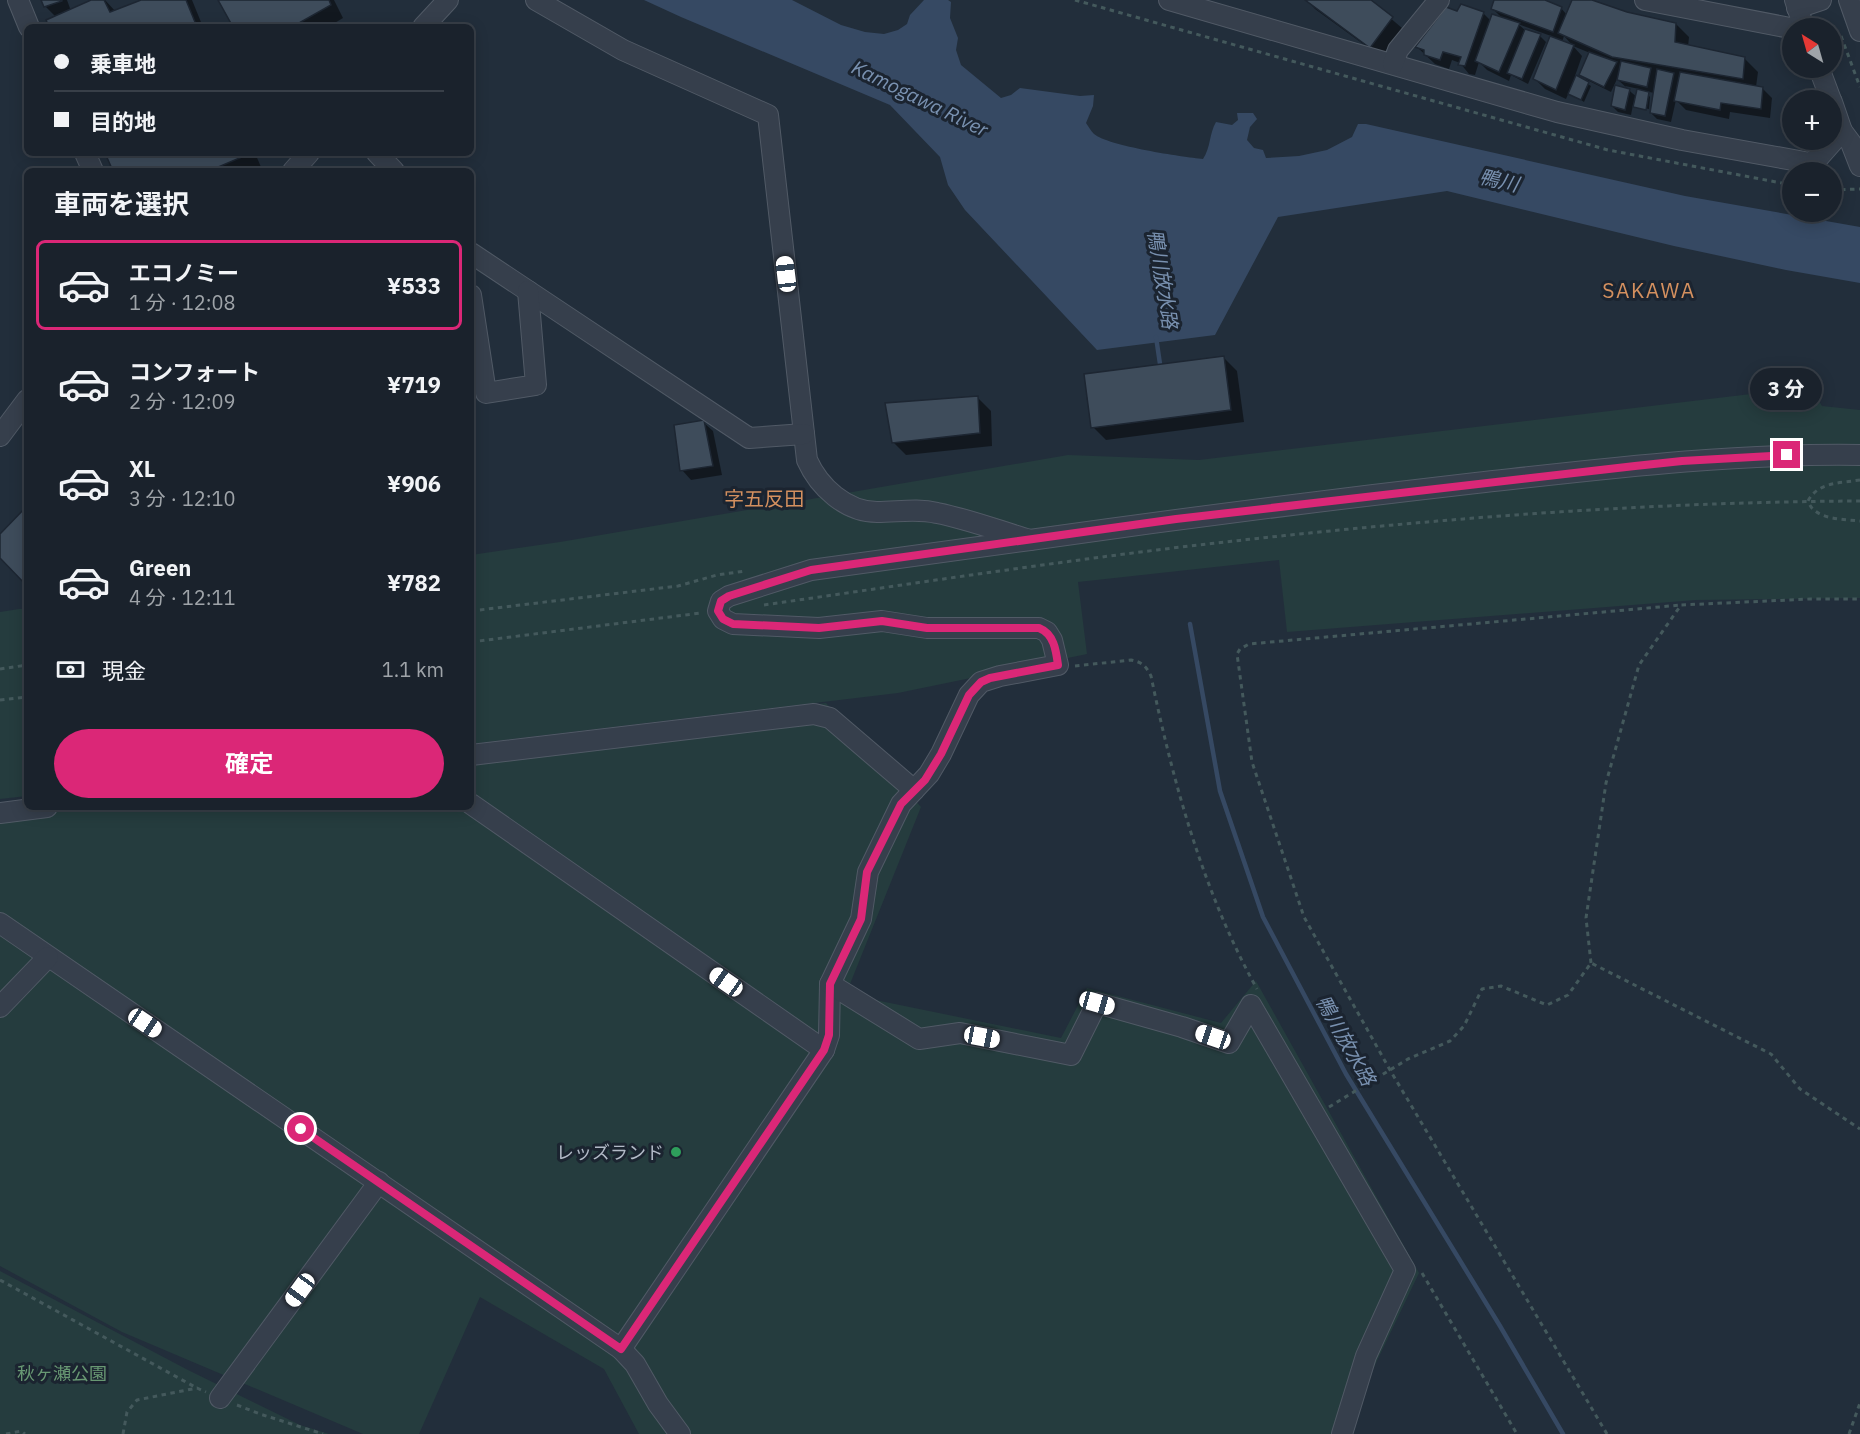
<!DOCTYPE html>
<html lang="ja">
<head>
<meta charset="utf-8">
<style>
	:root { --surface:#1a222c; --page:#272f38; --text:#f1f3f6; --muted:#9fa4a9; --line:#383f48; --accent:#db2777 }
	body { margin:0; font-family:"IBM Plex Sans","Noto Sans JP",sans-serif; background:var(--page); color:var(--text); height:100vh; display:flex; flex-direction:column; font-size:22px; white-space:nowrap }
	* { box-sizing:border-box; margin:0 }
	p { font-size:20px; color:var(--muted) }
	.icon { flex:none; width:33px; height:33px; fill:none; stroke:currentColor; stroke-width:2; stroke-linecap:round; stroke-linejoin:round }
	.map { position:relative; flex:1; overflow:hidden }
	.drawer { position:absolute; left:24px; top:168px; width:450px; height:642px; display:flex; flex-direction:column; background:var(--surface); border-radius:9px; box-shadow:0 3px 15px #0003,0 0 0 2px var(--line) }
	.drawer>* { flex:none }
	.top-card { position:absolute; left:24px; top:24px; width:450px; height:132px; border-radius:9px; box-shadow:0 3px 15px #0003,0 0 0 2px var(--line); display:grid; align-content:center; height:132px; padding:0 30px; background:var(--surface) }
	.needle { width:39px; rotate:323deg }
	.buttons { position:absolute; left:1782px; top:18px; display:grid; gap:12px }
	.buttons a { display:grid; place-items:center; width:60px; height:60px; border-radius:50%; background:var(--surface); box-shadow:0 3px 15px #0003,0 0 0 2px var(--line); font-size:30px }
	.end { position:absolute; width:27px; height:27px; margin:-14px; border:8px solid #db2777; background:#fff; box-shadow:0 0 0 3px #fff }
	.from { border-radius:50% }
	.bubble { position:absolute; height:42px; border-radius:21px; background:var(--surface); box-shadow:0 3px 15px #0003,0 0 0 2px var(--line); font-size:20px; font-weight:700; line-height:42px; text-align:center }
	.car { position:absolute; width:18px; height:36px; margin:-18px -9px; border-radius:8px; box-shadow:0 0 4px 2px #0007; background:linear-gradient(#fff 24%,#345 0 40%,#fff 0 76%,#345 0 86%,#fff 0) }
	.top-card b { display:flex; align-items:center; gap:21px; height:57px; font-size:22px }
	.top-card b+b { border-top:2px solid var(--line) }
	.top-card i { width:15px; height:15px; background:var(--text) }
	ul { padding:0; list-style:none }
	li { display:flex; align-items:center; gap:18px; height:90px; margin:0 12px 9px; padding:0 18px; border:3px solid transparent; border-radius:9px }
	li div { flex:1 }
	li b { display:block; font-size:22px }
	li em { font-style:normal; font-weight:700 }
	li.current { border-color:var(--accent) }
	li>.icon { width:54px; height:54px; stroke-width:1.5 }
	h2 { padding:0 30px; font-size:27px; line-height:72px }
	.pay { display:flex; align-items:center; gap:15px; height:66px; padding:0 30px; font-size:22px }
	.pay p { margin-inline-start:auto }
	.action { display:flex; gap:12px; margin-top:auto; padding:12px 30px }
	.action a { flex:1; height:69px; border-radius:36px; background:var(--accent); color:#fff; font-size:24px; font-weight:700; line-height:69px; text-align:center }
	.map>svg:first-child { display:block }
	.green { fill:#253c3e }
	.water { fill:#364963 }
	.shadow { fill:#0007; fill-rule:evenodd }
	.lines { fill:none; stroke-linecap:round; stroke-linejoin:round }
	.stream { stroke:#364963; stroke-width:4.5 }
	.building { fill:#3e4c5b; stroke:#1d2632; stroke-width:1.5 }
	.minor-casing { stroke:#515a66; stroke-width:22 }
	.path { stroke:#44595c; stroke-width:3; stroke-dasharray:4.5 4.5; stroke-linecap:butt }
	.minor { stroke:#363f4c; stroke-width:20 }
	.route { stroke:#db2777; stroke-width:8 }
	.leisure-dot { fill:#2e9e5b; stroke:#1b2430; stroke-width:2 }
	.labels { text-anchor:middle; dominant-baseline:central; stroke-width:6; stroke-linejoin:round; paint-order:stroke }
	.poi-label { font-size:18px; fill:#b2bac7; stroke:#1b2430; text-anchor:end }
	.park-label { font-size:18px; fill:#689873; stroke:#1b2430 }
	.water-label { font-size:20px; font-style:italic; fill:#7991b0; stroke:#1b2430 }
	.neighbourhood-label { font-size:20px; fill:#d4905f; stroke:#1b2430 }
	.quarter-label { font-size:21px; letter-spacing:1.5px; fill:#d4905f; stroke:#1b2430 }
</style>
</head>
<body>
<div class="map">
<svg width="1860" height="1434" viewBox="0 0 1860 1434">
	<rect width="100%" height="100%" fill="#222e3b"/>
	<g class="green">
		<polygon points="1810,387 1822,406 1860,410 1860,598 1696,600 1287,632 1279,560 1078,582 1087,654 898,693 471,744 471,555 560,542 1068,455 1199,460"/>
		<polygon points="19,609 27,609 27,796 0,799 0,612"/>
		<polygon points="826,703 921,807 846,994 1061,1038 1087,988 1221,1023 1256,981 1419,1273 1342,1434 639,1434 604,1369 480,1297 419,1434 363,1434 122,1332 0,1266 0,806 471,807 471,747"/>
		<polygon points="0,1271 188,1370 300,1425 329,1434 0,1434"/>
	</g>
	<path class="water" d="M644,0h148l49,25 24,7 19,2 14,-4 9,-6 3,-9 14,-15h24l3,2 -1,16 8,20 -2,12 5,15 40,33 10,-3 9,-7 60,8 14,-1 -1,11 -7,17c2,3 5,8 8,11 14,12 89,23 109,25 8,-12 6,-25 13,-37l16,3 6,-5 -1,-7h16l4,6 -7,8 -3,13 7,8 9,2 3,8 33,-2 28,-6 25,-13 6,-13h8l319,72 175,31v56l-74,-13 -112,-24 -227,-55 -169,26 -63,118 -118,15 -132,-140 -17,-25 -8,-28 -50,-52 -209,-88z"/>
	<g class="shadow">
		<polygon points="42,0 67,0 71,11 95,0 105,0 116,12 145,0 192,0 203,27 51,27 56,17 45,6"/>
		<polygon points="220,0 334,0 343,18 328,27 235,27"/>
		<polygon points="1307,0 1369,0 1402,28 1381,57 1315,9"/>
		<path d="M1496,0h45l20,8 6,7 7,-15h13l40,13 49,11 13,13 -1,10 57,12 13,13 -2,15 6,1 10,10 -2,20 -40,-6 -1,7 -43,-9 -10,-10 -5,22 -14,-3 -6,-6 3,-20 -9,-2 5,6 -1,12 -14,-3v1l-2,-2 -2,10 -13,-3 -6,-6 17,-16 -12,-11 -6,13 -24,-12 -6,-6 9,-21 -17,-7 -9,-10 -2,6 11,4 9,10 -7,20 16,10 -7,16 -15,-10 -3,7 -21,-10 -10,-10 16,-43 -33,-12 7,6 15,6 6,6 -18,42 -17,-9 -2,6 -22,-11 -8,-8 -4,13 -6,-1 -9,-11 -8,-3 -3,9 -14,-5 -18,-17 41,-34h25l8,8 12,-2 -11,-11zM1625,86l14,3 -2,8 -5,-4z"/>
		<polygon points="107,153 255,153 261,167 252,171 115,171"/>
		<polygon points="1224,358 1237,371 1244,422 1106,440 1093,427"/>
		<polygon points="978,398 991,411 992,446 906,455 893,442"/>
		<polygon points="703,422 713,431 722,475 691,480 682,470"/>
	</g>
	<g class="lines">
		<g class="stream">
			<polyline points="1156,337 1160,364"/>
			<polyline points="1190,624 1220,791 1263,917 1346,1074 1500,1326 1563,1434"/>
		</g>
	</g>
	<g class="building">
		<polygon points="41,0 62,0 62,1 44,7"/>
		<polygon points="91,0 104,0 110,12 141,0 186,0 197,27 49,27 46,20"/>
		<polygon points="218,0 329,0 331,5 292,27 233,27"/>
		<polygon points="1305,0 1371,0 1393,17 1370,48"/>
		<polygon points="1494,0 1545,0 1562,7 1553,32 1491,9"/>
		<polygon points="1572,0 1592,0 1627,12 1676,23 1675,42 1745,57 1743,79 1612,57 1558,33"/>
		<polygon points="1461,4 1484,12 1465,66 1458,65 1461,57 1443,52 1440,60 1424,55 1424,50 1415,47 1446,7 1457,11"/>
		<polygon points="1492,14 1520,23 1499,72 1475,61"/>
		<polygon points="1525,29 1541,34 1522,79 1507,73"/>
		<polygon points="1550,36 1574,45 1556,90 1533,79"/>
		<polygon points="1589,52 1617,62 1604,87 1579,75"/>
		<polygon points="1621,61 1651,68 1647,87 1617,80"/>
		<polygon points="1657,69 1674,73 1665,116 1650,113"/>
		<polygon points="1680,72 1763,87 1761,109 1721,103 1720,110 1674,101"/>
		<polygon points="1576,75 1589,82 1581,100 1568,94"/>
		<polygon points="1615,85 1630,89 1625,110 1611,106"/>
		<polygon points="1637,89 1649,92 1646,110 1633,107"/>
		<polygon points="105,153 248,153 249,154 209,171 113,171"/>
		<polygon points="1224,356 1231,410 1091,428 1084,374"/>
		<polygon points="978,396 980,433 892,443 885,403"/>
		<polygon points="704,420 713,466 680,471 674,425"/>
		<polygon points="27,506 27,586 0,558 0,534"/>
	</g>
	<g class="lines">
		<g class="minor-casing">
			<g id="minor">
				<polyline points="18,0 29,27"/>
				<path d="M536,0l87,50 145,65 39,345c12,27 39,52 70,52 21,0 40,-4 60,1 31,6 62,18 93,27l-219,30 -82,26 -8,5 -3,10 5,8 10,5 86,4 63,-7 45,7h112l8,4 5,8 6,25 -58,11 -19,6 -12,13 -28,59 -12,20 -28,30 -33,68 -7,47 -31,65 -1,51 -5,15"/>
				<polyline points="1169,0 1557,112 1682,140 1810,163 1819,157 1842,131"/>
				<polyline points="1645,0 1790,28 1803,25"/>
				<polyline points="1795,0 1804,28"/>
				<polyline points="1849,0 1860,31"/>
				<polyline points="1797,8 1821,0"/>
				<polyline points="423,27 448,0"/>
				<polyline points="1393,64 1398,50 1439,0"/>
				<polyline points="1819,68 1831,100"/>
				<polyline points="1832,102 1842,131 1851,143 1860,166"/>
				<polyline points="85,153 93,171"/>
				<polyline points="377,153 394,171"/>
				<polyline points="293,171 309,153"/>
				<polyline points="471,253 749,438 804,434"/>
				<polyline points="471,295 486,393 536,385 528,291"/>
				<polyline points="0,436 27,400"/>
				<path d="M1030,540c148,-21 297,-40 446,-57 127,-14 255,-30 384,-28"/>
				<polyline points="471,755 814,714 830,718 914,790"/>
				<polyline points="0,813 47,807"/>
				<polyline points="0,923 621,1349 824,1050 471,804"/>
				<polyline points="830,984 919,1039 960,1033 1071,1055 1097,1003 1182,1027 1229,1043 1251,1005 1405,1270 1366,1356 1342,1434"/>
				<polyline points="0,1007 48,957"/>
				<polyline points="621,1349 635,1364 658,1404 680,1434"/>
				<polyline points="220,1398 379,1182"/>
			</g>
		</g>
		<g class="path">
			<polyline points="1075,0 1608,150 1792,185"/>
			<polyline points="1822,19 1825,28"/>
			<polyline points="1841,36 1860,87"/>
			<polyline points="1832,47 1837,62"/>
			<polyline points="1832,190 1860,189"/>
			<path d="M1860,480c-20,3 -42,2 -52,21 6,19 35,18 52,20"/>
			<path d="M764,605c139,-20 277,-41 417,-58 225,-26 452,-45 679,-46"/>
			<polyline points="471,611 678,586 717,575 745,571"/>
			<polyline points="471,642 701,613"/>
			<path d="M1075,666l56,-6c11,2 15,6 20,16 22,107 53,218 106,313"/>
			<polyline points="0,669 27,665"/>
			<polyline points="0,700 27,697"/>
			<polyline points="1591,963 1586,918 1606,783 1639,665 1681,605 1810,599 1860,599"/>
			<polyline points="1329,1107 1408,1059 1450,1041 1464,1026 1482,989 1501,986 1547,1005 1568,995 1591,963 1771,1054 1800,1089 1860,1129"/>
			<polyline points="1422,1273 1517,1434"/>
			<polyline points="0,1280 195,1387"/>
			<polyline points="237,1405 260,1414 323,1434"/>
			<polyline points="6,1434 21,1431 25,1434"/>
			<polyline points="123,1434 127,1412 137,1400 197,1388 206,1392"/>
			<polyline points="1607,1434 1390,1070 1304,917 1252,762 1237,654 1240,649 1249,644 1681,605"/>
			<polyline points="1849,1434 1860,1403"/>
		</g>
		<use href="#minor" class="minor"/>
	</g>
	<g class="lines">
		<path class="route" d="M301,1129l320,220 203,-299 5,-15 1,-51 31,-65 6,-47 34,-68 24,-24 16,-26 28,-59 12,-13 9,-4 68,-13c-2,-15 -4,-31 -19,-37h-112l-45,-7 -63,7 -86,-4 -10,-5 -5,-8 3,-10 8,-5 82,-26 365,-51 459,-53 47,-5 105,-6"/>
	</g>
	<circle class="leisure-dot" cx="676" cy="1152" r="6"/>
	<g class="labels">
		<g class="poi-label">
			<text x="664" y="1152">レッズランド</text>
		</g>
		<g class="park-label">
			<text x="62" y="1373">秋ヶ瀬公園</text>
		</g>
		<g class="water-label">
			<text transform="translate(920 98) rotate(26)">Kamogawa River</text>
			<text transform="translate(1499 180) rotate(13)">鴨川</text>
			<text transform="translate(1163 279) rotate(81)">鴨川放水路</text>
			<text transform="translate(1346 1040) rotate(61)">鴨川放水路</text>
		</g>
		<g class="neighbourhood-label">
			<text x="764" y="498">字五反田</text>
		</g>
		<g class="quarter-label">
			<text x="1649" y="290">SAKAWA</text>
		</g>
	</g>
</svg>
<div class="buttons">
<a><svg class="needle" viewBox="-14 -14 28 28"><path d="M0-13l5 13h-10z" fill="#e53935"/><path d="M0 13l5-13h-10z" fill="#9fa4a9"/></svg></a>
<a>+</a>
<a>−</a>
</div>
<i class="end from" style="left:301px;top:1129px"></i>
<i class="end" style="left:1787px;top:455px"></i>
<div class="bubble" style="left:1750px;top:368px;width:72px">3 分</div>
<i class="car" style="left:786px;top:274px;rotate:353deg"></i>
<i class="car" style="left:726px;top:982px;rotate:305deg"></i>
<i class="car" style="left:1097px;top:1003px;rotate:106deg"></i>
<i class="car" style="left:145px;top:1023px;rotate:124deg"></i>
<i class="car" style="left:982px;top:1037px;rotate:101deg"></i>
<i class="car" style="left:1213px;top:1037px;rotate:289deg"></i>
<i class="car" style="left:300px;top:1290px;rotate:216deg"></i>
<div class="top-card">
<b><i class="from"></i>乗車地</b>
<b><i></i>目的地</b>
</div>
<section class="drawer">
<h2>車両を選択</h2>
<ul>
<li class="current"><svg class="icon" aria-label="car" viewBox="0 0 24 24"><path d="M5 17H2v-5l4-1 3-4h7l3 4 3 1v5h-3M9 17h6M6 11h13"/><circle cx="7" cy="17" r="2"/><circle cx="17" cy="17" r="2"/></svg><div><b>エコノミー</b><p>1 分 · 12:08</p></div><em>¥533</em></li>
<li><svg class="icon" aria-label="car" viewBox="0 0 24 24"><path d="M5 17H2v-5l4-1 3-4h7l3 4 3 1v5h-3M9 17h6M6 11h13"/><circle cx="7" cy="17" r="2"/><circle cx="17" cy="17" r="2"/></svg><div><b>コンフォート</b><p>2 分 · 12:09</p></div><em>¥719</em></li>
<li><svg class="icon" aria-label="car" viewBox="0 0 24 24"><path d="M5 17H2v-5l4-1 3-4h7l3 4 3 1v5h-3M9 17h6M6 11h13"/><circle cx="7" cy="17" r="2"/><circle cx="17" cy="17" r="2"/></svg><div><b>XL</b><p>3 分 · 12:10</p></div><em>¥906</em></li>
<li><svg class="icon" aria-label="car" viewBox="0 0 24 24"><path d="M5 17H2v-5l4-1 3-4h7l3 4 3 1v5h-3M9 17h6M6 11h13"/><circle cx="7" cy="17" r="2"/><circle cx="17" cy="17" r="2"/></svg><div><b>Green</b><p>4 分 · 12:11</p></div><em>¥782</em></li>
</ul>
<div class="pay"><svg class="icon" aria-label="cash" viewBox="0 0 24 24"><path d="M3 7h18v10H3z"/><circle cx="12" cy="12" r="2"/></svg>現金<p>1.1 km</p></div>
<div class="action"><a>確定</a></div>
</section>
</div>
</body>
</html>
